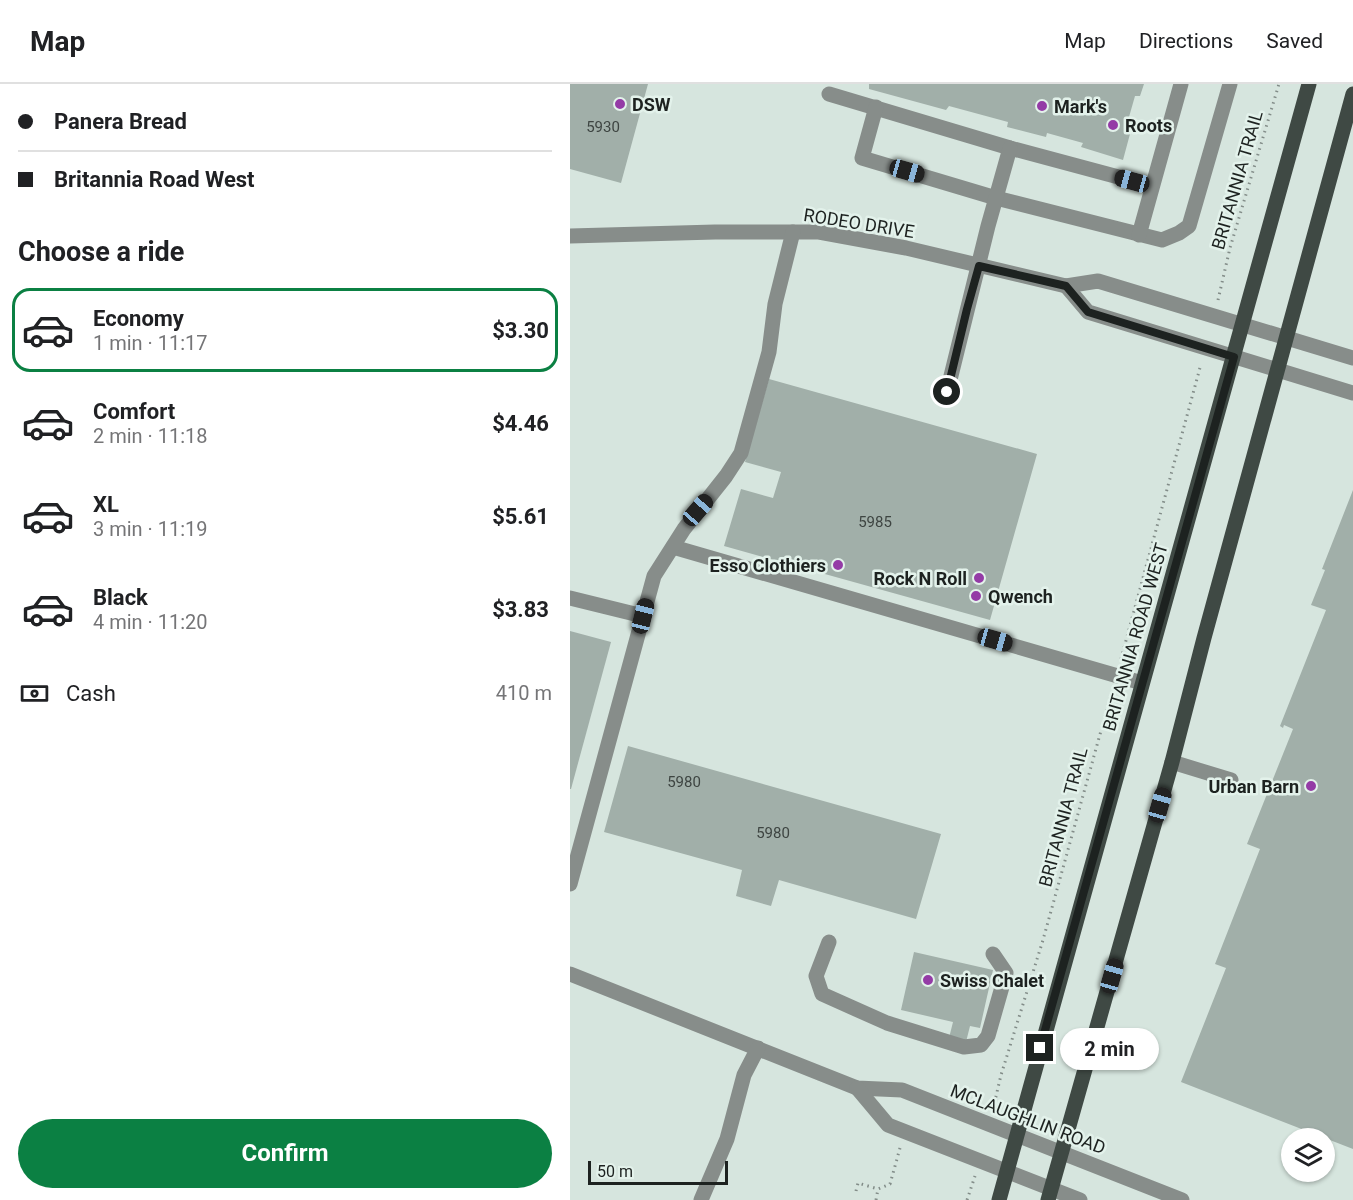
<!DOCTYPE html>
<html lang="en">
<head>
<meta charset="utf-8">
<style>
	:root { --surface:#fff; --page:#f6f6f6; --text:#202124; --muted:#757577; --line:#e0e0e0; --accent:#0b8043 }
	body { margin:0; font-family:Roboto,sans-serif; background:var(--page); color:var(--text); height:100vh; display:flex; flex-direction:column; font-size:22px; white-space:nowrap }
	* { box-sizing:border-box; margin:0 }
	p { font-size:20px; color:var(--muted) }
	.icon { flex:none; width:33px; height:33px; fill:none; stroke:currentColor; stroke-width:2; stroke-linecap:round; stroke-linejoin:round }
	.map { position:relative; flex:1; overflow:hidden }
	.side { display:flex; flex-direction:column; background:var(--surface); width:570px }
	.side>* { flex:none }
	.banner { display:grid; align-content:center; height:132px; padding:0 18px; background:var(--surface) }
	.controls { position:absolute; left:711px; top:1044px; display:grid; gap:12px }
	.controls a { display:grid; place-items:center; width:54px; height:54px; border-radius:50%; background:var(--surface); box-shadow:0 2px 4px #0004; font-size:30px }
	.scale { position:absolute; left:18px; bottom:15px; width:140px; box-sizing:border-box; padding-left:6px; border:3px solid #1d2220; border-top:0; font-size:16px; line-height:21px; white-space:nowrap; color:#1d2220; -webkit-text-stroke:4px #e3f2eb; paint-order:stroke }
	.end { position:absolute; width:27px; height:27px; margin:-14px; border:8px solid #1d2220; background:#fff; box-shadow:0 0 0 3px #fff }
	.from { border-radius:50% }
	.bubble { position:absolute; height:42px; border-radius:21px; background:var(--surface); box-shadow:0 2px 4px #0004; font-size:20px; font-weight:700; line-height:42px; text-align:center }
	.car { position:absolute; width:18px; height:36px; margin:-18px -9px; border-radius:8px; box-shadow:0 0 4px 2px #0007; background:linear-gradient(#222 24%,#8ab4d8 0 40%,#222 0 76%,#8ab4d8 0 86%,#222 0) }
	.banner b { display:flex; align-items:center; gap:21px; height:57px; font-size:22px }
	.banner b+b { border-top:2px solid var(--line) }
	.banner i { width:15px; height:15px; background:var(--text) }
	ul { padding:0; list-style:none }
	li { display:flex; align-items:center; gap:18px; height:84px; margin:0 12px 9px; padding:0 6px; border:3px solid transparent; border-radius:18px }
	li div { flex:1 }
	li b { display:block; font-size:22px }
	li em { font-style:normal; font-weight:700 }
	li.active { border-color:var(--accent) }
	li>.icon { width:54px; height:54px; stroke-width:1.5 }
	h2 { padding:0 18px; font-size:27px; line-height:72px }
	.pay { display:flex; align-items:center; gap:15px; height:66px; padding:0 18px; font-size:22px }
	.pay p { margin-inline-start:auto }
	.cta { display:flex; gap:12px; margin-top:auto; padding:12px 18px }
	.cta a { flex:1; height:69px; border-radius:36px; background:var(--accent); color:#fff; font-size:24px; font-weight:700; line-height:69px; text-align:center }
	header { display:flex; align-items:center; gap:36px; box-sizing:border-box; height:84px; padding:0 30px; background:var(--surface); border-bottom:2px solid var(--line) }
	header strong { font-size:28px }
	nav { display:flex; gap:33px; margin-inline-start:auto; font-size:21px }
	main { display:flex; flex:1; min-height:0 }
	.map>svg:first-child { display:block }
	.building { fill:#a1afa9 }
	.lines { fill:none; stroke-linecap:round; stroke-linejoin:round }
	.path { stroke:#828c88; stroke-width:3; stroke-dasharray:1.5 4.5; stroke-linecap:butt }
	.minor { stroke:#878d8a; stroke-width:15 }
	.major { stroke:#3f4944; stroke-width:15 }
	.route { stroke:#1d2220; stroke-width:8 }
	.poi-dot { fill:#943ba6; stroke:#e3f2eb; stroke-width:2 }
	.labels { text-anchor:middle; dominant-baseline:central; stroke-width:5; stroke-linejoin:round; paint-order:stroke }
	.number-label { font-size:15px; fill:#3e4542 }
	.poi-label { font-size:18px; font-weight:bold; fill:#1d2220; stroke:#e3f2eb; text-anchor:start }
	.street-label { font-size:18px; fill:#1d2220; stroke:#e3f2eb }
</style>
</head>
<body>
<header>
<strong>Map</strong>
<nav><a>Map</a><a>Directions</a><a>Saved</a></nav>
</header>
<main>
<section class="side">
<div class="banner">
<b><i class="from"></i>Panera Bread</b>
<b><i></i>Britannia Road West</b>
</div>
<h2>Choose a ride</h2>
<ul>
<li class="active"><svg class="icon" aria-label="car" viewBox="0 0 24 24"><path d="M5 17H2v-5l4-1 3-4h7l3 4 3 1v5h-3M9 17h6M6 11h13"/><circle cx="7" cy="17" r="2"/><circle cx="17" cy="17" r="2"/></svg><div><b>Economy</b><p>1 min · 11:17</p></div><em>$3.30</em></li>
<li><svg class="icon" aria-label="car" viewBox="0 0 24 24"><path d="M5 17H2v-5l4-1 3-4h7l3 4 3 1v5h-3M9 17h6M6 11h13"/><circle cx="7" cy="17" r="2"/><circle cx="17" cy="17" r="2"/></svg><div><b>Comfort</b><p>2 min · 11:18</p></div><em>$4.46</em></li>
<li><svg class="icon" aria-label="car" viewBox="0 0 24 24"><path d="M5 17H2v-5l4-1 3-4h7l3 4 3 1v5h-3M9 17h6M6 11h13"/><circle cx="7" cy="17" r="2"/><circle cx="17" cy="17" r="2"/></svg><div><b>XL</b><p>3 min · 11:19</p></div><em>$5.61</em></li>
<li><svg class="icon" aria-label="car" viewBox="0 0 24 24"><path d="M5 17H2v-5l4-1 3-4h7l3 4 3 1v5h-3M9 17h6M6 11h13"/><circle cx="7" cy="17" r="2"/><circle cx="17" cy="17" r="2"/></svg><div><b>Black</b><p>4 min · 11:20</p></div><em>$3.83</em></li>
</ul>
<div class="pay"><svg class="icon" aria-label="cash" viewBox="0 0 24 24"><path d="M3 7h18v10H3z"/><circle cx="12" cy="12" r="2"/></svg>Cash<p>410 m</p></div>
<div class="cta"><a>Confirm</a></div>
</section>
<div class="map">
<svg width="783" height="1116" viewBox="0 0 783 1116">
	<rect width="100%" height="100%" fill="#d6e5de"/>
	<g class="building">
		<polygon points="0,0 78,0 51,99 0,85"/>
		<polygon points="299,0 574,0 570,12 565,12 559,33 564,35 553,76 511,63 513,59 477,49 476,53 437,43 438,38 379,22 376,26 299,5"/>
		<polygon points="199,295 467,370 420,536 154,462 171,405 203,414 211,388 175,378"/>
		<polygon points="783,406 783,1065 611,998 656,884 645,880 690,765 677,760 723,645 714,641 713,644 710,642 756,526 741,521 755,486 752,485"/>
		<polygon points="0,547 41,558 1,705 0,705"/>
		<polygon points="58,662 371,750 346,835 209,796 201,822 166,812 172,786 34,748"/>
		<polygon points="344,868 423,886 410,944 400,942 396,958 379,954 383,938 331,926"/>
	</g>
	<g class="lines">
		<g class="path">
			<polyline points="648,216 660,164 709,0"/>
			<polyline points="551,575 631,280"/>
			<polyline points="423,1025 431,991 473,856 542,607"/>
			<polyline points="286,1107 288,1099 308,1105 320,1100 330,1064"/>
			<polyline points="306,1116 308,1105"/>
			<polyline points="397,1116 405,1092"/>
		</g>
		<g class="minor">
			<polyline points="259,10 440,64 582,102"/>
			<polyline points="306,23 292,74 426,114 592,156 609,149 619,142 660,0"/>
			<polyline points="569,151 611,0"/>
			<polyline points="0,152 145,148 249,148 336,164 496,202 528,197 783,274"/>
			<polyline points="496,202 518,228 783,309"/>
			<polyline points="377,308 418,142 440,64"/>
			<polyline points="103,463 572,599"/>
			<polyline points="0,514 73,532"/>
			<polyline points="602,678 661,696"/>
			<polyline points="0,800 84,492 114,445 156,392 171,369 199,268 205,220 223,148"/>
			<polyline points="259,858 246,892 252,910 317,939 394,963 411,961 418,952 436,889 423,870"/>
			<polyline points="0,890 287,1004 332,1006 612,1116"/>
			<polyline points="287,1004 318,1041 510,1116"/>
			<polyline points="131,1116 157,1055 174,991 188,964"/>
		</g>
		<g class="major">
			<polyline points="429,1116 739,0"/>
			<polyline points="478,1116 602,678 634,554 783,10"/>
		</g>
	</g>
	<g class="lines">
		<polyline class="route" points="377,308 397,225 409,182 496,202 518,228 664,273 470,964"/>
	</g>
	<g class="poi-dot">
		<circle cx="50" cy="20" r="6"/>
		<circle cx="472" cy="22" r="6"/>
		<circle cx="543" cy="41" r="6"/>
		<circle cx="268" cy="481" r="6"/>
		<circle cx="409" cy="494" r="6"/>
		<circle cx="406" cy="512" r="6"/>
		<circle cx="741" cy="702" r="6"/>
		<circle cx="358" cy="896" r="6"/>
	</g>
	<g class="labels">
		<g class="number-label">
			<text x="33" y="43">5930</text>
			<text x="305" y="438">5985</text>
			<text x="114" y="698">5980</text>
			<text x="203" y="749">5980</text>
		</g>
		<g class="poi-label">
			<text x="62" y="20">DSW</text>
			<text x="484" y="22">Mark's</text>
			<text x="555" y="41">Roots</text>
			<text x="256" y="481" text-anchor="end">Esso Clothiers</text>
			<text x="397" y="494" text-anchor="end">Rock N Roll</text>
			<text x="418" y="512">Qwench</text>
			<text x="729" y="702" text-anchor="end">Urban Barn</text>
			<text x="370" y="896">Swiss Chalet</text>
		</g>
		<g class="street-label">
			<text transform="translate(667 96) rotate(-74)">BRITANNIA TRAIL</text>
			<text transform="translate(289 139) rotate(9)">RODEO DRIVE</text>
			<text transform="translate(565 553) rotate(-74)">BRITANNIA ROAD WEST</text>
			<text transform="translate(493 733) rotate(-75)">BRITANNIA TRAIL</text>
			<text transform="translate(458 1035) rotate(21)">MCLAUGHLIN ROAD</text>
		</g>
	</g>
</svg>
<div class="controls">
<a><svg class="icon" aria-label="layers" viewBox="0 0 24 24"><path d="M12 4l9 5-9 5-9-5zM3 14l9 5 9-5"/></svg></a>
</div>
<div class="scale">50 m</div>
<i class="end from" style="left:377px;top:308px"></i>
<i class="end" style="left:470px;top:964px"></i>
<div class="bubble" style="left:490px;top:944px;width:99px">2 min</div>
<i class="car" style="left:337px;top:87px;rotate:106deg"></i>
<i class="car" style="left:562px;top:97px;rotate:285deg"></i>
<i class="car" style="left:128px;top:426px;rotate:41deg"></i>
<i class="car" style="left:73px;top:532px;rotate:14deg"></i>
<i class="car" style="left:425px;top:556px;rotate:106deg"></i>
<i class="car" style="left:590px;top:721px;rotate:16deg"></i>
<i class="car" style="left:542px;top:892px;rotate:16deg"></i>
</div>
</main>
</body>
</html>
